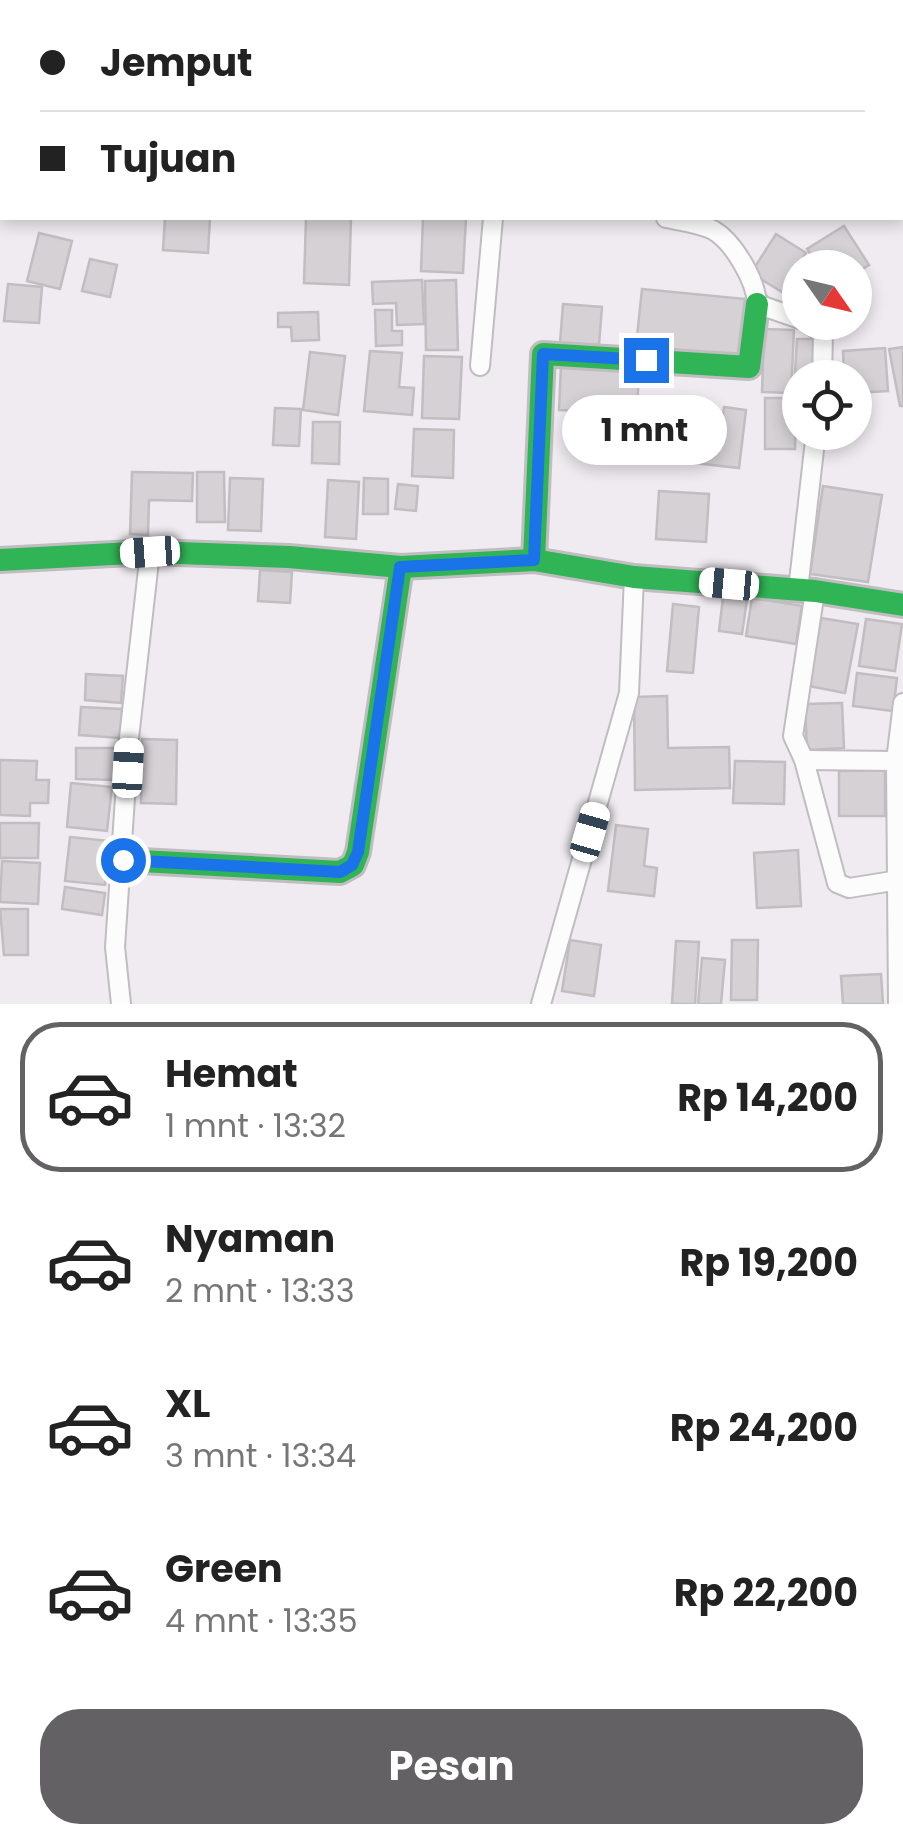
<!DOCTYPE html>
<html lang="id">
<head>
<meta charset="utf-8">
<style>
	:root { --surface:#fff; --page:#f2f2f2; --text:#222; --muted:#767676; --line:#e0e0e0; --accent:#636164 }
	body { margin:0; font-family:Poppins,sans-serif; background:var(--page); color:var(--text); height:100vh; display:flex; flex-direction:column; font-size:38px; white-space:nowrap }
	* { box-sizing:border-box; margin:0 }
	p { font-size:32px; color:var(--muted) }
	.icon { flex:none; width:55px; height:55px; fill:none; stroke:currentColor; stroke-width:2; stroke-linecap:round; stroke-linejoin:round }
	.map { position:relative; height:1004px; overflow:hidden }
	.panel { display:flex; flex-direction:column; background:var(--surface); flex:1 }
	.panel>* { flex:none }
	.top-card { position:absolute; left:0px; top:0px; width:905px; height:220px; box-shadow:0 5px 15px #0003; display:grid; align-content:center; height:220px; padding:0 40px; background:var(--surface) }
	.needle { width:65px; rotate:124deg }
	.fabs { position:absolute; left:782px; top:250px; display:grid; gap:20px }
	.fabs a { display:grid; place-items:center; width:90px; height:90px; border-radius:50%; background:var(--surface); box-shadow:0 5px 15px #0003; font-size:50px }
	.end { position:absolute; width:45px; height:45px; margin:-22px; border:12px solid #1a73e8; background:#fff; box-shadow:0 0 0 5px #fff }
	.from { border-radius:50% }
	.bubble { position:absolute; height:70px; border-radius:35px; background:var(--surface); box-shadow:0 5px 15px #0003; font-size:32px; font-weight:700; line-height:70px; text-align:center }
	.car { position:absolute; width:30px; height:60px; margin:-30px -15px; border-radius:12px; box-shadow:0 0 8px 2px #0007; background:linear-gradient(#fff 24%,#345 0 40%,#fff 0 76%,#345 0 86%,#fff 0) }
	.top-card b { display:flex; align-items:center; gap:35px; height:95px; font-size:38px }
	.top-card b+b { border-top:2px solid var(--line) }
	.top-card i { width:25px; height:25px; background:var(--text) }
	ul { padding:18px 0 0; list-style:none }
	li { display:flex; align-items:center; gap:30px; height:150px; margin:0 20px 15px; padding:0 20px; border:5px solid transparent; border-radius:40px }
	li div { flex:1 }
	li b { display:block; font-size:38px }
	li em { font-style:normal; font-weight:700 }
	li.active { border-color:var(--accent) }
	li>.icon { width:90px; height:90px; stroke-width:1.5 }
	.action { display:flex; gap:20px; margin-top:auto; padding:20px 40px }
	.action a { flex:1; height:115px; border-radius:40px; background:var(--accent); color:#fff; font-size:40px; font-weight:700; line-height:115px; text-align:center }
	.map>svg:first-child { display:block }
	.building { fill:#d5d1d4; stroke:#c1bec1; stroke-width:2.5 }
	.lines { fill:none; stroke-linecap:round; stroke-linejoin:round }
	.street-casing { stroke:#c0bdc0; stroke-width:22 }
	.fast-casing { stroke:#c0bdc0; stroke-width:28 }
	.street { stroke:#fdfcfd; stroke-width:18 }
	.fast { stroke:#30b455; stroke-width:22 }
	.route { stroke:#1a73e8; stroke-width:12 }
</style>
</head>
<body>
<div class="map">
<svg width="903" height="1004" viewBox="0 0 903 1004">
	<rect width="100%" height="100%" fill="#efebf0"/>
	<g class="building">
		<polygon points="165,218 210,218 208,253 163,250"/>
		<polygon points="306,218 351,218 349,285 304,283"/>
		<polygon points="423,218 466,218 463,273 421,271"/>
		<polygon points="844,226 869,265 855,274 855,268 819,268 807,249"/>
		<polygon points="39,233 72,241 60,289 27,281"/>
		<polygon points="776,234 806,253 782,292 751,273"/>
		<polygon points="90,259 117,265 110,297 82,291"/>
		<polygon points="422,280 424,324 397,325 396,303 373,304 372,282"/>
		<polygon points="456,280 458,350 426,350 425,281"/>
		<polygon points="8,284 42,287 39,323 4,321"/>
		<polygon points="642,289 746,299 740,356 636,346"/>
		<polygon points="563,304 602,307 599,345 560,343"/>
		<polygon points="375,310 392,310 392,331 402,331 402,345 376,346"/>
		<polygon points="318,312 319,340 292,341 291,327 278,327 278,313"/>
		<polygon points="764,329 794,330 791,393 762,392"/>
		<polygon points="797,339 817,339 816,378 800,378 800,389 794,389"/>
		<polygon points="903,347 903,406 900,406 889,349"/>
		<polygon points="885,348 888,391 855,393 855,378 844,378 843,351"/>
		<polygon points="370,351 402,353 399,387 414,388 412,415 364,411"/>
		<polygon points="310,352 345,356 338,415 303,410"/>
		<polygon points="424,356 462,357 459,419 422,418"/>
		<polygon points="561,366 639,369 636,433 580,431 581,411 559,410"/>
		<polygon points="765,398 796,398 795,449 765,449"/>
		<polygon points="724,407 746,410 739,468 685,462 688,438 720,442"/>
		<polygon points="275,408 301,409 299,446 273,445"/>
		<polygon points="313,422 340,422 339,464 312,463"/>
		<polygon points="414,429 454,430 453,478 412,476"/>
		<polygon points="132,472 193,473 192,501 149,500 148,535 130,534"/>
		<polygon points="197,472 224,472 225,522 197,522"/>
		<polygon points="230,478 263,479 261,531 228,530"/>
		<polygon points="364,478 388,479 388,514 363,514"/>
		<polygon points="328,480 359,482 356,539 325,537"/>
		<polygon points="398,484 418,486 416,511 395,509"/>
		<polygon points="823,486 882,495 868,582 810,574"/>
		<polygon points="659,491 709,494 706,542 656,539"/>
		<polygon points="260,570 292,572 290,603 258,601"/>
		<polygon points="724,589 748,593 742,634 719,631"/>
		<polygon points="752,598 802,606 796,644 746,636"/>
		<polygon points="673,604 699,607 693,673 667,671"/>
		<polygon points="821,618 858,624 845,693 809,686"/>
		<polygon points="866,619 902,624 895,671 859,666"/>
		<polygon points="857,673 897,678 893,711 853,706"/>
		<polygon points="86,674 123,676 121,703 85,700"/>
		<polygon points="667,696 668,748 729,747 730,788 635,790 634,697"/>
		<polygon points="842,703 844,748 807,750 805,704"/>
		<polygon points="81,707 122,709 120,738 79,735"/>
		<polygon points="142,739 177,740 176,804 141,803"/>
		<polygon points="76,748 117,748 117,780 76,779"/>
		<polygon points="0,760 37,761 36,780 49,780 48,803 30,803 30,816 0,815"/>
		<polygon points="735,761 785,762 784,804 733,803"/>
		<polygon points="885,770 885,816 839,816 839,771"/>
		<polygon points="71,783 112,787 107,831 67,827"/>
		<polygon points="0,823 39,823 38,858 0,858"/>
		<polygon points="616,825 648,829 644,866 657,868 654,896 608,891"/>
		<polygon points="70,837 110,841 105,885 65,881"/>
		<polygon points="798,850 801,906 757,908 754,853"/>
		<polygon points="2,861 40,863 38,904 0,902"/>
		<polygon points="65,887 105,893 102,915 62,909"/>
		<polygon points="0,909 28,909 28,955 4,955"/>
		<polygon points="570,940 601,945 594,996 562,991"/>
		<polygon points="732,940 758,940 757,1000 731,1000"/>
		<polygon points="676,941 699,942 695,1004 672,1004"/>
		<polygon points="702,958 725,960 721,1004 698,1004"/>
		<polygon points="881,974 883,1004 843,1004 841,976"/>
	</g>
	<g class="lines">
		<g class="street-casing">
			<g id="street">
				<polyline points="266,2 266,0"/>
				<polyline points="0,177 2,177"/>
				<path d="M666,218c15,3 33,5 47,12 21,12 43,51 44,74l43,15"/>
				<polyline points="806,322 823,333 822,378"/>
				<polyline points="480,366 493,218"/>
				<polyline points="798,590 816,432"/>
				<polyline points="815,591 793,736 804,760 837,883 849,888 899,880"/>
				<polyline points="804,760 896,761"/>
				<polyline points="121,1004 115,947 129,738 150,552"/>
				<polyline points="541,1004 629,693 634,577"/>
				<polyline points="898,1004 896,761 903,703"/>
			</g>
		</g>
		<g class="fast-casing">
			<g id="fast">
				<polyline points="0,560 150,552 289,557 401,567 534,560 634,577 815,591 903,605"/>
				<polyline points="534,560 543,354 749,367 757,304"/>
				<polyline points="123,860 340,872 353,865 358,852 401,567"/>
			</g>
		</g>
		<use href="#street" class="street"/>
		<use href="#fast" class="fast"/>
	</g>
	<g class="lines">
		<polyline class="route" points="123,860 340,872 352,865 358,852 400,567 534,560 543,354 646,360"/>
	</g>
</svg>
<div class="fabs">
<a><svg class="needle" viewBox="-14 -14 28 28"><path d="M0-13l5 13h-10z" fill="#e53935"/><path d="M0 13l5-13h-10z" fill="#767676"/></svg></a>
<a><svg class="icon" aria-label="locate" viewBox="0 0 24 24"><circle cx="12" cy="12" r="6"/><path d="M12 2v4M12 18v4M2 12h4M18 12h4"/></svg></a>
</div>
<i class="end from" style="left:123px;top:860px"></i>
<i class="end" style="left:646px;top:360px"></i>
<div class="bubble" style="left:562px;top:395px;width:165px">1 mnt</div>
<i class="car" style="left:150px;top:552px;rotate:266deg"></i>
<i class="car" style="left:729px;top:584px;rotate:275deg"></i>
<i class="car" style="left:128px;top:768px;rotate:3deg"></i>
<i class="car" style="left:590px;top:832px;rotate:16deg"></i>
<div class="top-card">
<b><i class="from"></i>Jemput</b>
<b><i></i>Tujuan</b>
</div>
</div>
<section class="panel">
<ul>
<li class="active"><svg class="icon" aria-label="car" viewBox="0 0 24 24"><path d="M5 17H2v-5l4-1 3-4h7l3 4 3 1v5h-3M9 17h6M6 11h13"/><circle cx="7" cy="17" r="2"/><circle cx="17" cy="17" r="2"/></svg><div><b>Hemat</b><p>1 mnt · 13:32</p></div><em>Rp 14,200</em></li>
<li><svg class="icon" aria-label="car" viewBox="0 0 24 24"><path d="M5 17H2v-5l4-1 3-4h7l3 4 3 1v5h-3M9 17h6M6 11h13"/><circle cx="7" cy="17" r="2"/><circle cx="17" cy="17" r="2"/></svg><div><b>Nyaman</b><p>2 mnt · 13:33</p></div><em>Rp 19,200</em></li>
<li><svg class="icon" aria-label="car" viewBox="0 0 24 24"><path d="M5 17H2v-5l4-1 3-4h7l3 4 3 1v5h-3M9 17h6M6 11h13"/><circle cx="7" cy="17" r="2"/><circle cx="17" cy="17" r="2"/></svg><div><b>XL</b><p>3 mnt · 13:34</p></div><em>Rp 24,200</em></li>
<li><svg class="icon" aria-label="car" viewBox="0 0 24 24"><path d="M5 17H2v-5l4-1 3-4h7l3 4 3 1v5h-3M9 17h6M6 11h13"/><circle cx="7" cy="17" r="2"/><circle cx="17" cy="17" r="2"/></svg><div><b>Green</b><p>4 mnt · 13:35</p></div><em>Rp 22,200</em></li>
</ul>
<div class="action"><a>Pesan</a></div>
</section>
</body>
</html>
